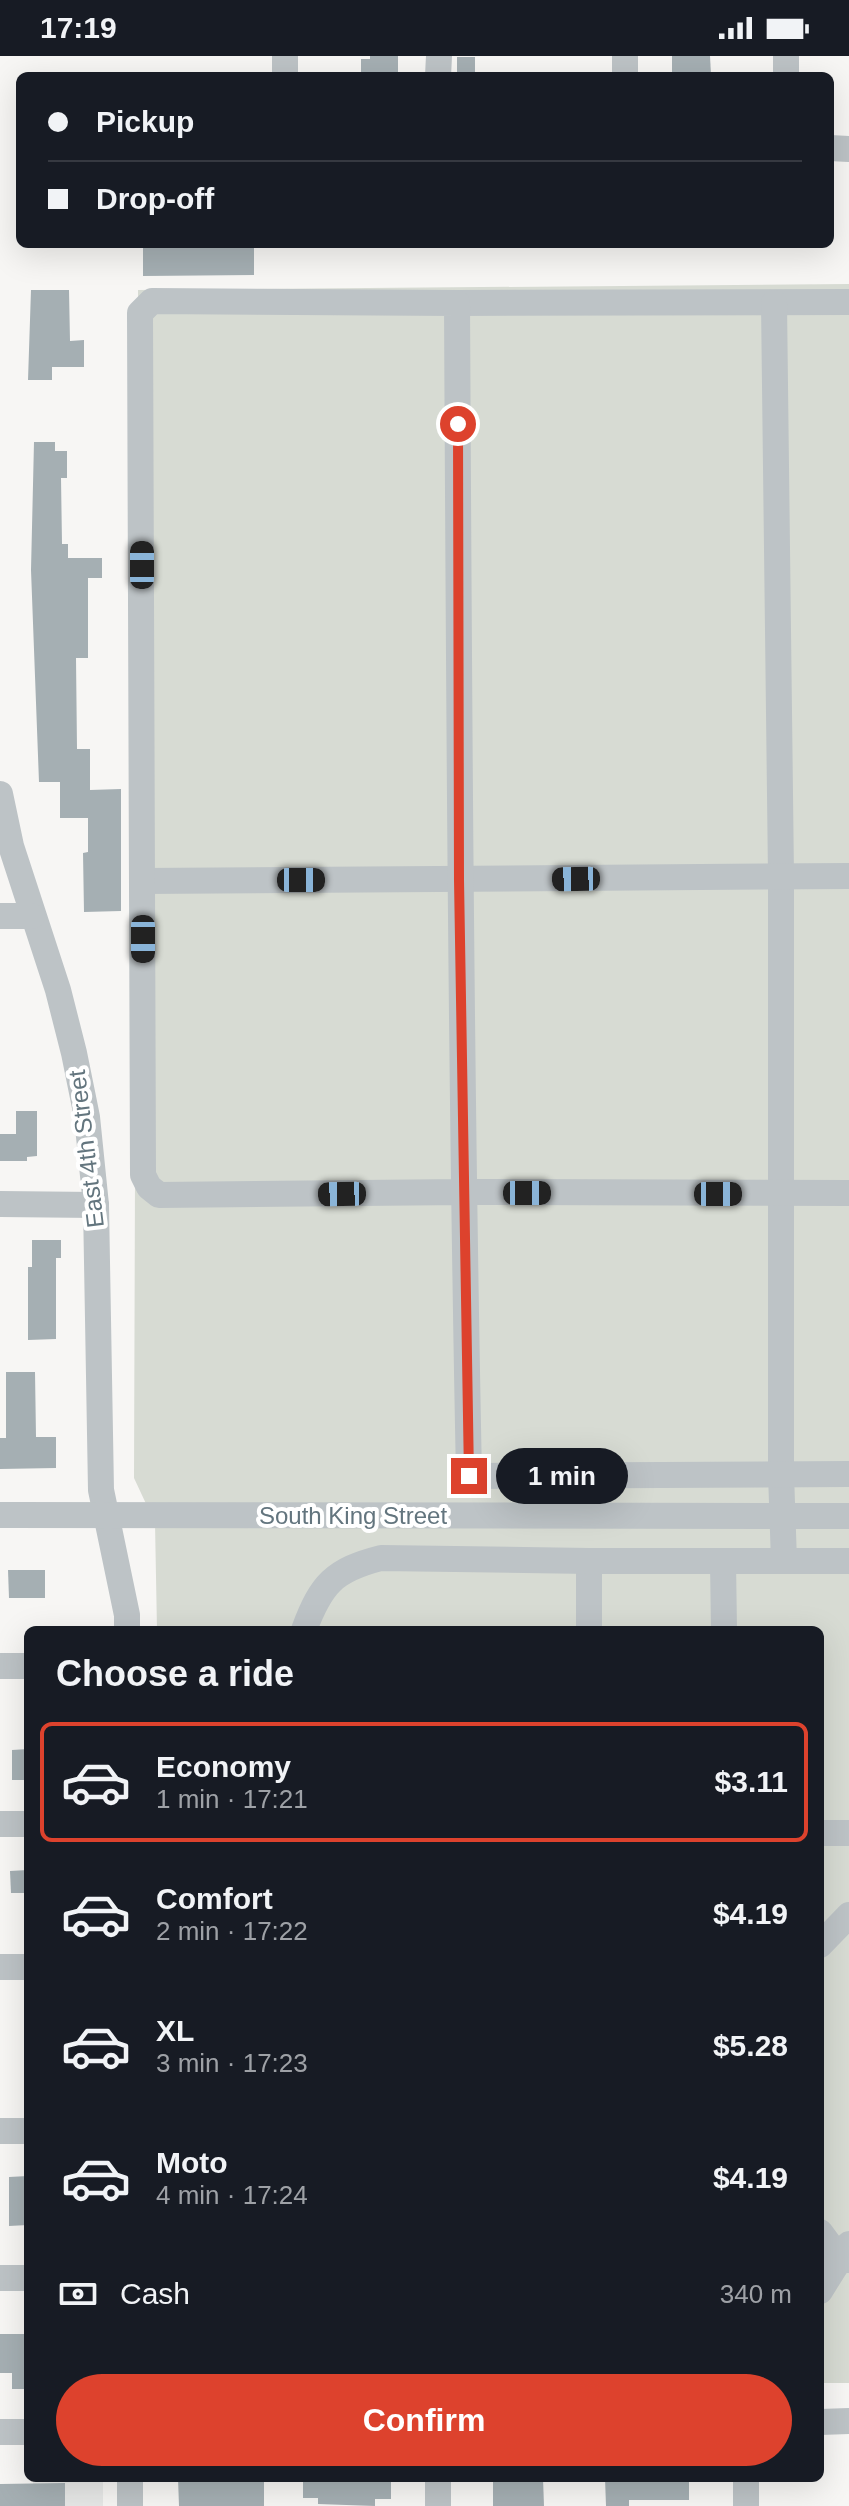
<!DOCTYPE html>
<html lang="en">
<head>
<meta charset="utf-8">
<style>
	:root { --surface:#171b24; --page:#242831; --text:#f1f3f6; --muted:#9ea1a6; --line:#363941; --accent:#dd422d }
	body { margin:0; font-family:Helvetica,sans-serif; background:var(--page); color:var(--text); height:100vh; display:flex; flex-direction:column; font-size:30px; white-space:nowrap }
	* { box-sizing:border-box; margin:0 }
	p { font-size:26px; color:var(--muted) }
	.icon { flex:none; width:44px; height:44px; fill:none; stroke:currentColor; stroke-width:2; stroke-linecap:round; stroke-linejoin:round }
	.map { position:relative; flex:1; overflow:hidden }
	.drawer { position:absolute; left:24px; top:1570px; width:800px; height:856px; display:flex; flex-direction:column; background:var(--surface); border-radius:12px; box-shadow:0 8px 32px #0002 }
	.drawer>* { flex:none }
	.hud { position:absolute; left:16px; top:16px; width:818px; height:176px; border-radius:12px; box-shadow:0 8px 32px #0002; display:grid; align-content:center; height:176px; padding:0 32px; background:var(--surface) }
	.end { position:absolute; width:36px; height:36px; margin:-18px; border:10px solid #dd422d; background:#fff; box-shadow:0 0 0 4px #fff }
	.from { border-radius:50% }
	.bubble { position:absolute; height:56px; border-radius:28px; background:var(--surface); box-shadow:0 8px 32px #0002; font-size:26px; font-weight:600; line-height:56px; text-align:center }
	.car { position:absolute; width:24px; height:48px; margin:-24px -12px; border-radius:10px; box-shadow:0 0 6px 2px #0007; background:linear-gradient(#222 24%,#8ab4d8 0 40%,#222 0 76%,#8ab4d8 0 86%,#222 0) }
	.hud b { display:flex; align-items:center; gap:28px; height:76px; font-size:30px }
	.hud b+b { border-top:2px solid var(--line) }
	.hud i { width:20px; height:20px; background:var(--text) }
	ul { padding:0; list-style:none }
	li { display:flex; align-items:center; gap:24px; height:120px; margin:0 16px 12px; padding:0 16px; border:4px solid transparent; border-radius:12px }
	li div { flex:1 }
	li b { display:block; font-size:30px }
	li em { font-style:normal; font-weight:600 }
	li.on { border-color:var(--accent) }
	li>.icon { width:72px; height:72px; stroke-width:1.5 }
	h2 { padding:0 32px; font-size:36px; line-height:96px }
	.pay { display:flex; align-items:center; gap:20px; height:88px; padding:0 32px; font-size:30px }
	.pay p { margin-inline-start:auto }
	.button { display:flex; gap:16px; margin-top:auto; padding:16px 32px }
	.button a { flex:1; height:92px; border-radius:48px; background:var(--accent); color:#fff; font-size:32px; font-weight:600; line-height:92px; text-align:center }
	.status { display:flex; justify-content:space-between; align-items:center; height:56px; padding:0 40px; background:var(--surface); direction:ltr }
	.status svg { height:22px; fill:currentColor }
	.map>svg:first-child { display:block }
	.built { fill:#e7e8e7 }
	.green { fill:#d7dbd3 }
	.building { fill:#a5afb3 }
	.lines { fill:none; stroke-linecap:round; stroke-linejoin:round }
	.minor { stroke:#bdc3c6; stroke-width:26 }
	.route { stroke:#dd422d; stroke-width:10 }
	.labels { text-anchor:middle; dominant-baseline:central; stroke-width:8; stroke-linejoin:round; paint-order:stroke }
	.street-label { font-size:24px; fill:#63757e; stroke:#fff }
</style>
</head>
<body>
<div class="status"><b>17:19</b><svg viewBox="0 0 49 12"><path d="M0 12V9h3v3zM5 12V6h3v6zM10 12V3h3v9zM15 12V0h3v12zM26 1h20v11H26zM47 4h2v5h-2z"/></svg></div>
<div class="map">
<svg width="849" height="2450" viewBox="0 0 849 2450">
	<rect width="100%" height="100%" fill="#f7f6f4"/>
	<rect class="built" x="33" y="2422" width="70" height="28"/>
	<polygon class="green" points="849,228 849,2327 820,2327 820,1574 157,1574 155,1467 134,1422 138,234"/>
	<g class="building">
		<polygon points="370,0 398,0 398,20 361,20 361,3 370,3"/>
		<polygon points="672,0 710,0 711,19 672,20"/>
		<rect x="457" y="1" width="18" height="19"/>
		<polygon points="254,189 254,219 143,220 143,190"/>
		<polygon points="31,234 69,234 70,285 84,284 84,311 52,311 52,324 28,324"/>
		<polygon points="34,386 55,386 55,395 67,395 67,422 61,422 62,488 68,488 68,502 102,502 102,522 88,522 88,602 76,602 77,693 90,693 90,734 121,733 121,855 84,856 83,797 88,796 88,762 60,762 60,726 39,726 31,514"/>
		<polygon points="16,1055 37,1055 37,1100 27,1101 27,1105 0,1105 0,1078 16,1078"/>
		<polygon points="32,1184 61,1184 61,1202 56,1202 56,1283 28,1284 28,1211 32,1211"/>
		<polygon points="6,1316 35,1316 36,1381 56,1381 56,1412 0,1413 0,1382 6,1382"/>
		<polygon points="8,1514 45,1514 45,1542 9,1542"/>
		<polygon points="28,1693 28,1724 12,1724 12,1694"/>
		<polygon points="28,1814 28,1837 11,1837 10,1815"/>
		<polygon points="28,2120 28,2169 9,2170 9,2121"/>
		<polygon points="0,2278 28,2278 28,2333 12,2333 12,2317 0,2317"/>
		<polygon points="178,2422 264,2422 264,2450 179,2450"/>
		<polygon points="303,2422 391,2422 391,2443 375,2443 375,2450 318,2448 318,2442 303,2442"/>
		<polygon points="493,2422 543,2422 544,2450 493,2450"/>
		<polygon points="605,2422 689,2422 689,2444 629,2444 629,2450 606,2450"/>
		<polygon points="65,2427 65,2450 0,2450 0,2428"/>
	</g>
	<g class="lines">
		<g class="minor">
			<polyline points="285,0 285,20"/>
			<polyline points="625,0 625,20"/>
			<polyline points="786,0 786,20"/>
			<polyline points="438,20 439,0"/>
			<polyline points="830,92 849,93"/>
			<polyline points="457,247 849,246"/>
			<polyline points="774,247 781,820 781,1418 784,1505"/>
			<polyline points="0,738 11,790 58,934 74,997 87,1061 96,1149 101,1434 127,1559 127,1574"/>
			<polyline points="143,825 849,820"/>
			<polyline points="0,860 32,860"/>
			<path d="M849,1137l-385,-1 -305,3 -10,-8 -6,-12 -3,-862 12,-12 305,2c2,391 4,782 12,1173l380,-2"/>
			<polyline points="0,1148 96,1149"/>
			<polyline points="0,1459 849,1460"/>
			<polyline points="589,1505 589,1574"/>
			<polyline points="723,1505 724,1574"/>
			<path d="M304,1574c17,-46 30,-60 77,-72l208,3h260"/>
			<polyline points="0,1610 28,1610"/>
			<polyline points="0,1768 28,1768"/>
			<polyline points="820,1777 849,1777"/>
			<polyline points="820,1889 849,1859"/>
			<polyline points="0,1911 28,1911"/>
			<polyline points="0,2075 28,2075"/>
			<polyline points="820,2176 840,2203 849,2188"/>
			<polyline points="0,2222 28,2222"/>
			<polyline points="820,2235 840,2203 849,2204"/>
			<polyline points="820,2366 849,2365"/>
			<polyline points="0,2376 28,2376"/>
			<polyline points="130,2422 130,2450"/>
			<polyline points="438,2422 438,2450"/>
			<polyline points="746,2422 746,2450"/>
		</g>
	</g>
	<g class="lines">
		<polyline class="route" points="458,368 459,824 469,1420"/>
	</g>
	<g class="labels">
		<g class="street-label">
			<text transform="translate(86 1093) rotate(-97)">East 4th Street</text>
			<text x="353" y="1459">South King Street</text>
		</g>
	</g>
</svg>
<i class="end from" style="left:458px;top:368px"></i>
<i class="end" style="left:469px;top:1420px"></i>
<div class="bubble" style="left:496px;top:1392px;width:132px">1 min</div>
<i class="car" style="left:142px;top:509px;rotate:0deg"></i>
<i class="car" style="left:576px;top:823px;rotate:269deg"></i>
<i class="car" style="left:301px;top:824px;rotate:90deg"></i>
<i class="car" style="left:143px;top:883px;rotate:180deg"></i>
<i class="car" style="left:527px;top:1137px;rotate:90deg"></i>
<i class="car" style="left:342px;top:1138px;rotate:269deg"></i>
<i class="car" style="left:718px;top:1138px;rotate:90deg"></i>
<div class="hud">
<b><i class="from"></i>Pickup</b>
<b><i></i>Drop-off</b>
</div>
<section class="drawer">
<h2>Choose a ride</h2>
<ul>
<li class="on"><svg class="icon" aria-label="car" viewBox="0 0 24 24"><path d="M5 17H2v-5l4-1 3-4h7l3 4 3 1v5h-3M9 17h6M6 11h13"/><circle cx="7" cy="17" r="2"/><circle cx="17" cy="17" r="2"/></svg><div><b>Economy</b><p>1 min · 17:21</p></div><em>$3.11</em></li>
<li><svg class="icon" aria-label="car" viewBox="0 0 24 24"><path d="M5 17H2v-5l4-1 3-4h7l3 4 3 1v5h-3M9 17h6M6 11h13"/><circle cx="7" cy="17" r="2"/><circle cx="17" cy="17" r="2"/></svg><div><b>Comfort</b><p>2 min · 17:22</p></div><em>$4.19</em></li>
<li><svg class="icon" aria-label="car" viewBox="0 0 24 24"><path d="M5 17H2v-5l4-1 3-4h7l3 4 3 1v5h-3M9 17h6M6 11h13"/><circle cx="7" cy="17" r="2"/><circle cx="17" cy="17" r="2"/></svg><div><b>XL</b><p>3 min · 17:23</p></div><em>$5.28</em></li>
<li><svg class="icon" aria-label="car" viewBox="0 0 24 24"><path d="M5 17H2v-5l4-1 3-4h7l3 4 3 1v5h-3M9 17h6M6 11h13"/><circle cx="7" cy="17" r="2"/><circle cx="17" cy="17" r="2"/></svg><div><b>Moto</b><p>4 min · 17:24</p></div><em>$4.19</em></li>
</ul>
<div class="pay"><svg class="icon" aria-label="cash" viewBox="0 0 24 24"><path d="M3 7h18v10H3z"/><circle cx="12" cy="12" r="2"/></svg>Cash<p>340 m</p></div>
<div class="button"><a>Confirm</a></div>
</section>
</div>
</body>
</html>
